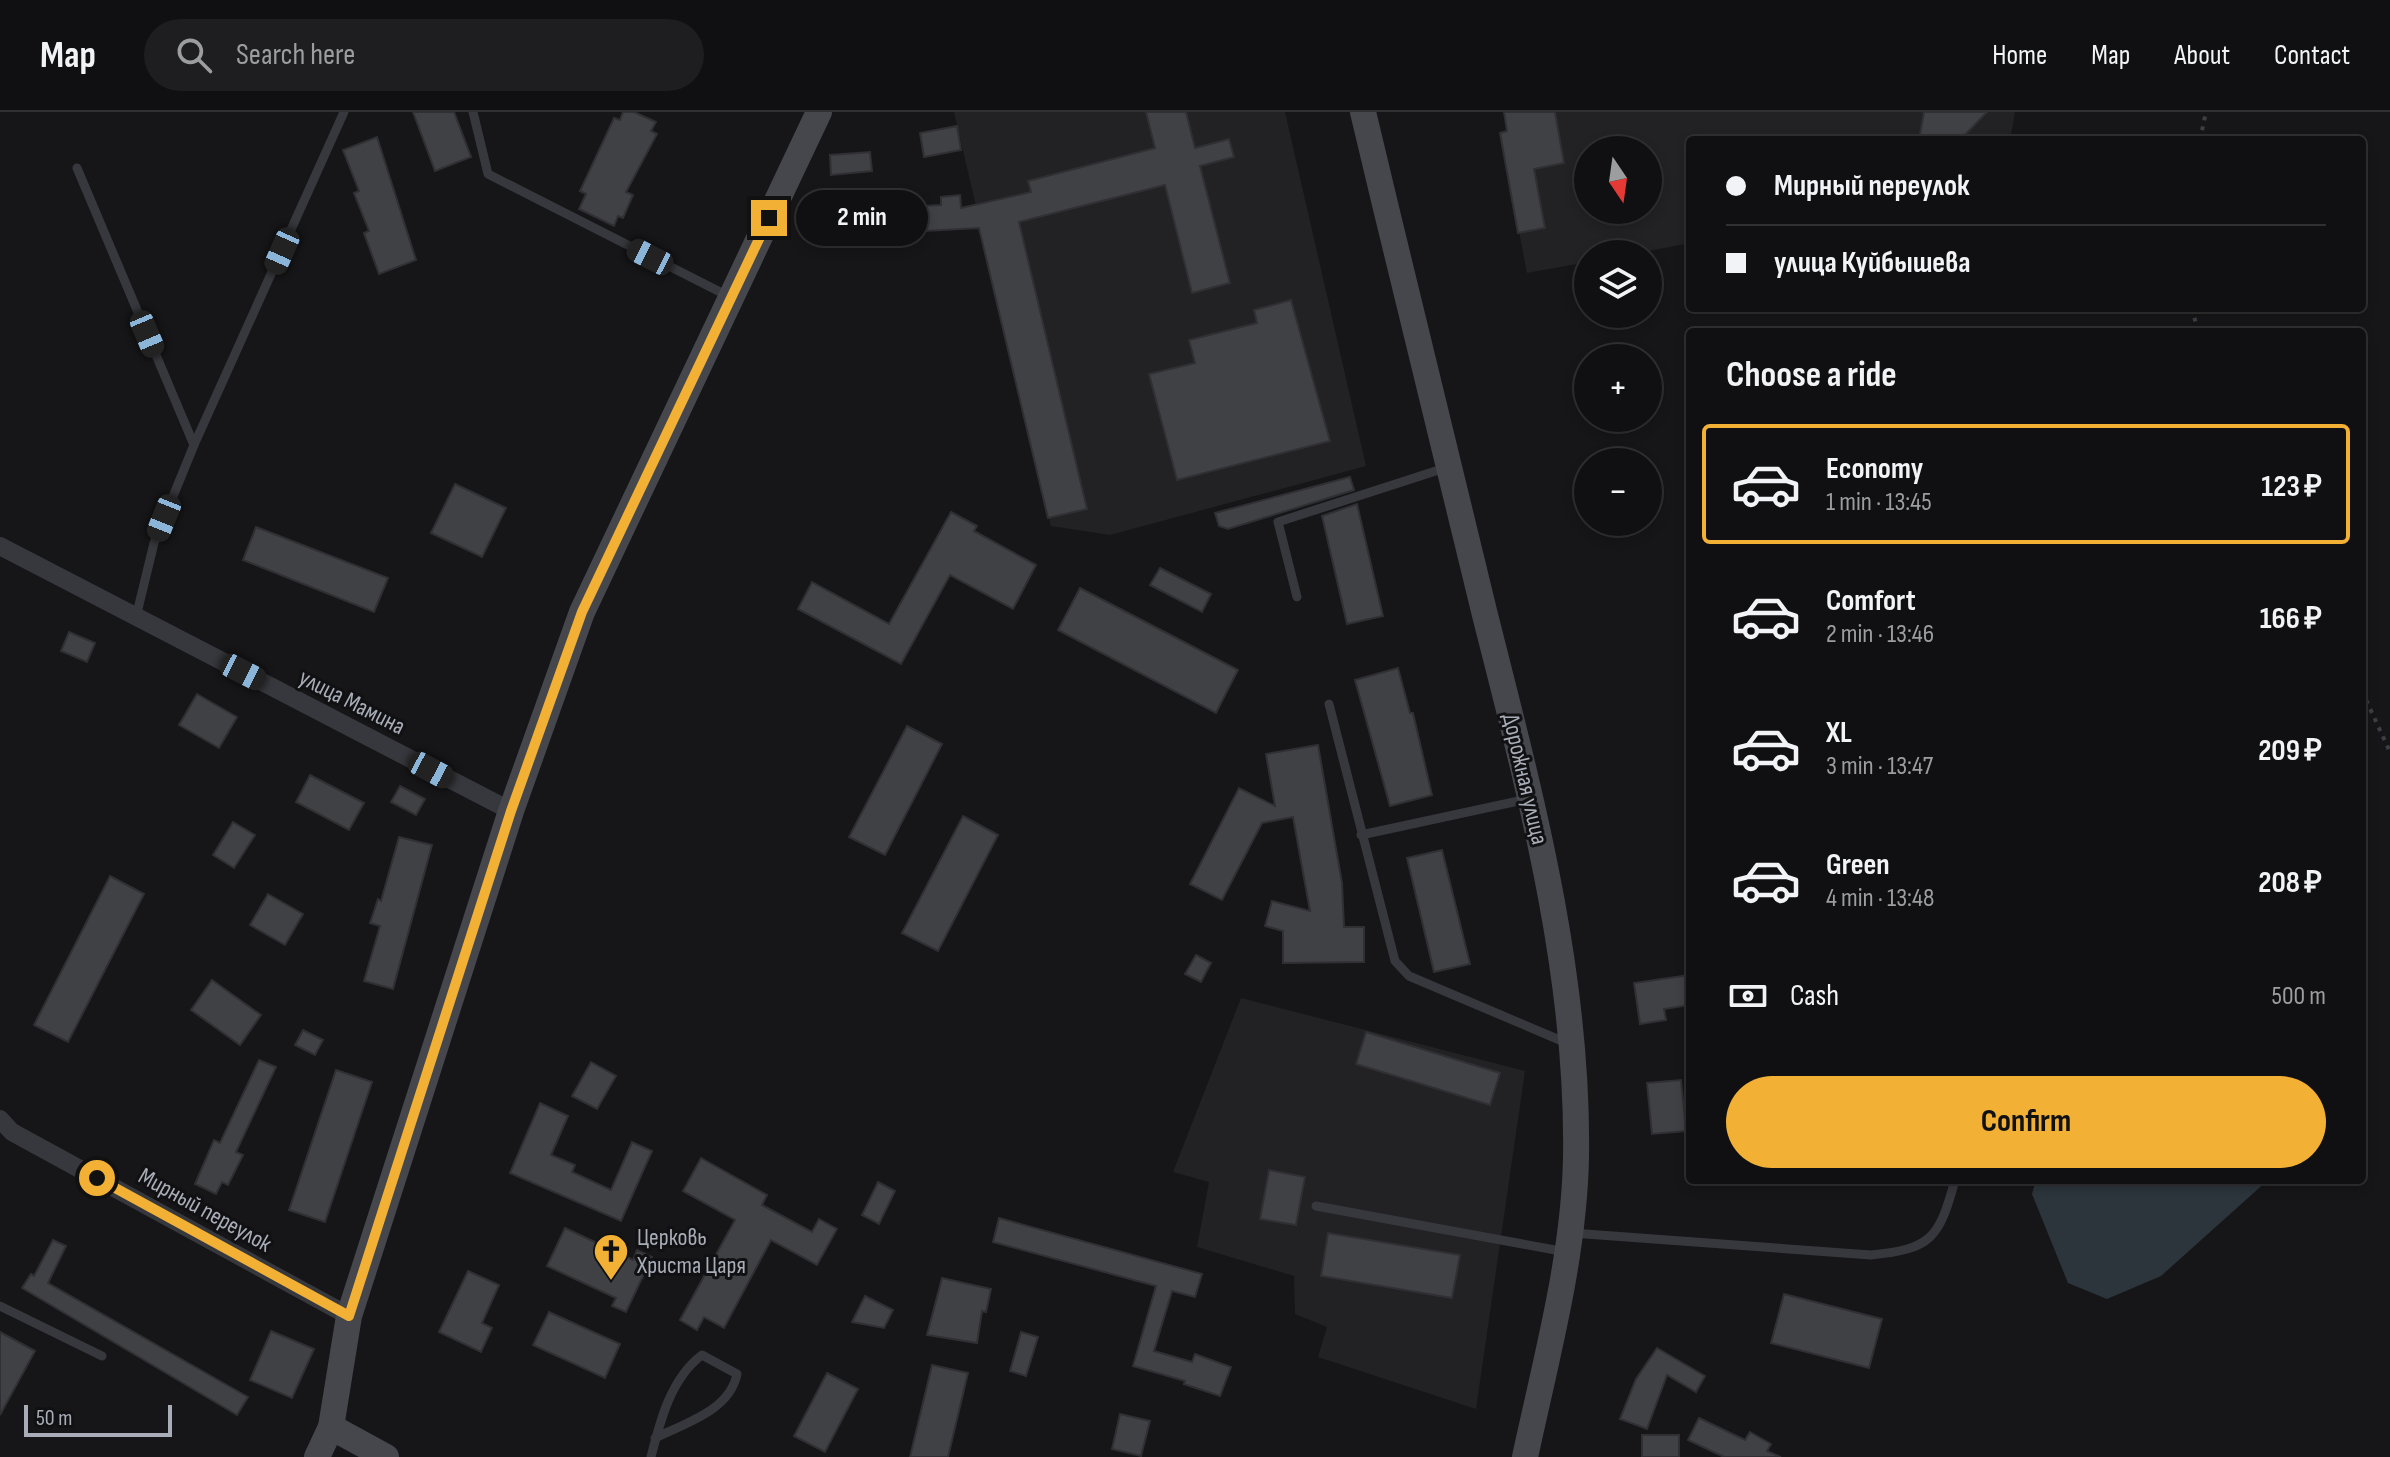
<!DOCTYPE html>
<html lang="en">
<head>
<meta charset="utf-8">
<style>
	:root { --surface:#101012; --page:#1e1e20; --text:#f1f3f6; --muted:#9c9d9f; --line:#303032; --accent:#f2b134 }
	body { margin:0; font-family:"Sofia Sans Condensed",sans-serif; background:var(--page); color:var(--text); height:100vh; display:flex; flex-direction:column; font-size:30px; white-space:nowrap }
	* { box-sizing:border-box; margin:0 }
	p { font-size:26px; color:var(--muted) }
	.icon { flex:none; width:44px; height:44px; fill:none; stroke:currentColor; stroke-width:2; stroke-linecap:round; stroke-linejoin:round }
	.map { position:relative; flex:1; overflow:hidden }
	.drawer { position:absolute; left:1686px; top:216px; width:680px; height:856px; display:flex; flex-direction:column; background:var(--surface); border-radius:8px; box-shadow:0 4px 12px #0003,0 0 0 2px var(--line) }
	.drawer>* { flex:none }
	.hud { position:absolute; left:1686px; top:24px; width:680px; height:176px; border-radius:8px; box-shadow:0 4px 12px #0003,0 0 0 2px var(--line); display:grid; align-content:center; height:176px; padding:0 40px; background:var(--surface) }
	.needle { width:52px; rotate:167deg }
	.controls { position:absolute; left:1574px; top:24px; display:grid; gap:16px }
	.controls a { display:grid; place-items:center; width:88px; height:88px; border-radius:50%; background:var(--surface); box-shadow:0 4px 12px #0003,0 0 0 2px var(--line); font-size:40px }
	.scale { position:absolute; left:24px; bottom:20px; width:148px; box-sizing:border-box; padding-left:8px; border:4px solid #a8adb8; border-top:0; font-size:22px; line-height:28px; white-space:nowrap; color:#a8adb8; -webkit-text-stroke:6px #111113; paint-order:stroke }
	.end { position:absolute; width:36px; height:36px; margin:-18px; border:10px solid #f2b134; background:#111; box-shadow:0 0 0 4px #111 }
	.from { border-radius:50% }
	.bubble { position:absolute; height:56px; border-radius:28px; background:var(--surface); box-shadow:0 4px 12px #0003,0 0 0 2px var(--line); font-size:26px; font-weight:700; line-height:56px; text-align:center }
	.car { position:absolute; width:24px; height:48px; margin:-24px -12px; border-radius:10px; box-shadow:0 0 6px 2px #0007; background:linear-gradient(#222 24%,#8ab4d8 0 40%,#222 0 76%,#8ab4d8 0 86%,#222 0) }
	.hud b { display:flex; align-items:center; gap:28px; height:76px; font-size:30px }
	.hud b+b { border-top:2px solid var(--line) }
	.hud i { width:20px; height:20px; background:var(--text) }
	ul { padding:0; list-style:none }
	li { display:flex; align-items:center; gap:24px; height:120px; margin:0 16px 12px; padding:0 24px; border:4px solid transparent; border-radius:8px }
	li div { flex:1 }
	li b { display:block; font-size:30px }
	li em { font-style:normal; font-weight:700 }
	li.current { border-color:var(--accent) }
	li>.icon { width:72px; height:72px; stroke-width:1.5 }
	h2 { padding:0 40px; font-size:36px; line-height:96px }
	.pay { display:flex; align-items:center; gap:20px; height:88px; padding:0 40px; font-size:30px }
	.pay p { margin-inline-start:auto }
	.action { display:flex; gap:16px; margin-top:auto; padding:16px 40px }
	.action a { flex:1; height:92px; border-radius:48px; background:var(--accent); color:#111; font-size:32px; font-weight:700; line-height:92px; text-align:center }
	header { display:flex; align-items:center; gap:48px; box-sizing:border-box; height:112px; padding:0 40px; background:var(--surface); border-bottom:2px solid var(--line) }
	header strong { font-size:38px }
	nav { display:flex; gap:44px; margin-inline-start:auto; font-size:28px }
	.search { width:560px; height:72px; background:var(--page); display:flex; align-items:center; gap:20px; box-sizing:border-box; padding:0 28px; border-radius:44px; color:var(--muted); font-size:30px }
	.map>svg:first-child { display:block }
	.built { fill:#222225; fill-rule:evenodd }
	.water { fill:#2c353c }
	.building { fill:#404145; stroke:#303034; stroke-width:2 }
	.lines { fill:none; stroke-linecap:round; stroke-linejoin:round }
	.path { stroke:#3d3f44; stroke-width:4; stroke-dasharray:4 6; stroke-linecap:butt }
	.lane { stroke:#37383d; stroke-width:9 }
	.street { stroke:#37383d; stroke-width:18 }
	.secondary { stroke:#45474d; stroke-width:26 }
	.route { stroke:#f2b134; stroke-width:10 }
	.labels { text-anchor:middle; dominant-baseline:central; stroke-width:6; stroke-linejoin:round; paint-order:stroke }
	.street-label { font-size:24px; fill:#a8adb8; stroke:#111113 }
	.poi-label { font-size:24px; fill:#a8adb8; stroke:#111113; text-anchor:start }
</style>
</head>
<body>
<header>
<strong>Map</strong>
<div class="search"><svg class="icon" aria-label="search" viewBox="0 0 24 24"><circle cx="10" cy="10" r="6"/><path d="M15 15l6 6"/></svg>Search here</div>
<nav><a>Home</a><a>Map</a><a>About</a><a>Contact</a></nav>
</header>
<div class="map">
<svg width="2390" height="1345" viewBox="0 0 2390 1345">
	<rect width="100%" height="100%" fill="#161618"/>
	<g class="built">
		<polygon points="954,0 1285,0 1366,354 1110,423 1051,414"/>
		<path d="M1504,0h511l-5,28h-320v103l-57,11h-45v8l-61,11 -27,-140 7,-2zM1588,38h60v60h-60z"/>
		<polygon points="1241,886 1525,959 1476,1297 1318,1245 1327,1215 1295,1202 1294,1164 1197,1135 1209,1070 1173,1060"/>
	</g>
	<polygon class="water" points="2036,1068 2268,1068 2161,1164 2107,1187 2068,1171 2032,1082"/>
	<g class="building">
		<polygon points="413,0 454,0 471,45 435,59"/>
		<polygon points="623,0 634,0 656,10 651,19 657,22 626,80 633,83 623,106 618,104 614,114 579,97 586,82 580,79 614,6 620,8"/>
		<polygon points="1146,0 1186,0 1195,36 1229,27 1234,45 1200,54 1230,171 1192,181 1165,73 1019,110 1087,397 1048,406 979,116 851,123 850,98 941,93 941,85 960,83 961,96 1031,80 1028,69 1155,36"/>
		<polygon points="1504,0 1555,0 1564,51 1534,57 1545,116 1518,121 1500,21 1507,19"/>
		<polygon points="1924,0 1987,0 1960,28 1919,28"/>
		<polygon points="957,14 961,38 924,45 920,21"/>
		<polygon points="377,25 416,148 379,162 364,121 369,119 354,81 359,79 343,38"/>
		<polygon points="870,40 872,59 831,63 830,43"/>
		<polygon points="1291,188 1330,329 1177,368 1149,262 1195,251 1189,228 1257,211 1254,198"/>
		<polygon points="1350,365 1354,378 1228,417 1219,414 1215,401"/>
		<polygon points="455,372 506,396 482,445 431,421"/>
		<polygon points="1357,392 1383,504 1347,512 1322,404"/>
		<polygon points="951,400 977,414 974,419 1036,453 1013,497 950,463 901,552 798,497 812,470 889,512"/>
		<polygon points="256,415 388,466 374,500 243,448"/>
		<polygon points="1160,456 1211,482 1202,500 1150,473"/>
		<polygon points="1080,476 1238,558 1216,601 1058,518"/>
		<polygon points="69,520 95,531 87,550 61,539"/>
		<polygon points="1398,556 1410,601 1413,601 1432,683 1390,694 1355,568"/>
		<polygon points="197,582 237,605 219,636 179,613"/>
		<polygon points="907,614 942,632 885,743 849,725"/>
		<polygon points="1318,633 1342,771 1344,815 1364,815 1364,850 1283,851 1283,819 1265,814 1272,789 1310,799 1293,705 1262,711 1222,788 1190,772 1239,676 1275,694 1266,642"/>
		<polygon points="310,663 364,691 349,718 296,690"/>
		<polygon points="400,674 425,687 416,703 391,690"/>
		<polygon points="963,704 998,723 938,839 902,821"/>
		<polygon points="233,710 255,723 234,756 213,743"/>
		<polygon points="399,725 432,733 393,877 364,869 380,814 370,811 378,787 381,789"/>
		<polygon points="1442,738 1470,852 1434,860 1407,746"/>
		<polygon points="110,764 144,782 68,930 34,913"/>
		<polygon points="268,782 303,802 285,833 250,813"/>
		<polygon points="1196,843 1211,851 1201,870 1185,862"/>
		<polygon points="1690,863 1690,893 1664,897 1666,908 1640,912 1634,871"/>
		<polygon points="212,868 261,903 240,933 191,898"/>
		<polygon points="303,918 323,928 315,943 295,933"/>
		<polygon points="1366,920 1500,961 1490,993 1356,952"/>
		<polygon points="259,948 276,955 236,1040 243,1043 228,1073 222,1070 216,1082 195,1072 214,1028 220,1031"/>
		<polygon points="591,950 616,964 597,997 572,984"/>
		<polygon points="336,958 372,970 325,1110 289,1098"/>
		<polygon points="1681,968 1686,1019 1652,1022 1647,971"/>
		<polygon points="540,991 568,1004 551,1043 575,1053 572,1060 611,1078 632,1030 652,1039 621,1109 510,1061"/>
		<polygon points="701,1046 767,1083 762,1093 812,1120 819,1107 837,1117 817,1153 771,1128 724,1216 704,1205 697,1218 680,1208 735,1108 683,1079"/>
		<polygon points="1269,1058 1305,1065 1296,1113 1260,1107"/>
		<polygon points="878,1070 895,1079 879,1112 862,1103"/>
		<polygon points="999,1106 1202,1162 1195,1185 1172,1179 1154,1239 1192,1250 1195,1242 1231,1255 1220,1284 1184,1272 1185,1269 1133,1254 1156,1174 993,1130"/>
		<polygon points="565,1116 633,1148 637,1138 652,1145 626,1200 612,1194 616,1186 547,1154"/>
		<polygon points="1328,1121 1460,1143 1452,1186 1321,1164"/>
		<polygon points="53,1128 66,1134 48,1171 248,1285 237,1303 22,1176 31,1162 34,1164"/>
		<polygon points="468,1159 499,1173 482,1211 492,1216 481,1240 439,1220"/>
		<polygon points="942,1166 991,1177 986,1200 982,1199 977,1231 927,1223"/>
		<polygon points="1784,1182 1882,1207 1869,1256 1771,1231"/>
		<polygon points="865,1184 893,1198 884,1216 852,1210"/>
		<polygon points="549,1200 620,1232 605,1266 533,1233"/>
		<polygon points="271,1219 314,1237 292,1286 250,1268"/>
		<polygon points="0,1220 35,1239 0,1303"/>
		<polygon points="1021,1220 1038,1225 1026,1264 1010,1259"/>
		<polygon points="1657,1236 1705,1264 1696,1280 1667,1263 1647,1317 1620,1307 1636,1267"/>
		<polygon points="932,1253 968,1261 948,1345 910,1345"/>
		<polygon points="827,1261 858,1277 825,1340 794,1324"/>
		<polygon points="1120,1302 1150,1309 1141,1344 1112,1337"/>
		<polygon points="1699,1306 1745,1328 1750,1320 1771,1332 1767,1339 1781,1345 1724,1345 1688,1328"/>
		<rect x="1642" y="1323" width="37" height="22"/>
	</g>
	<g class="lines">
		<g class="path">
			<polyline points="2200,28 2206,0"/>
			<polyline points="2192,196 2198,220"/>
			<polyline points="2362,579 2390,640"/>
		</g>
		<g class="lane">
			<polyline points="473,0 488,62 728,184"/>
			<polyline points="77,56 194,333"/>
			<polyline points="1297,485 1278,410 1445,356"/>
			<polyline points="136,505 154,431 194,333 344,0"/>
			<polyline points="1329,592 1395,849 1409,864 1569,932"/>
			<polyline points="1361,723 1528,687"/>
			<polyline points="1316,1094 1566,1140"/>
			<path d="M1572,1121l299,22c60,-6 68,-16 84,-75"/>
			<polyline points="0,1194 102,1244"/>
			<path d="M651,1345c9,-36 20,-79 51,-102l35,19c-7,36 -51,49 -82,64"/>
		</g>
		<g class="street">
			<polyline points="0,434 511,699"/>
			<polyline points="0,1007 12,1020 349,1204"/>
		</g>
		<g class="secondary">
			<path d="M1363,0c40,168 81,336 122,503 45,178 94,358 91,543 -2,100 -30,201 -51,299"/>
			<polyline points="331,1315 386,1345"/>
			<polyline points="317,1345 331,1315 349,1204 511,699 582,500 819,0"/>
		</g>
	</g>
	<g class="lines">
		<polyline class="route" points="97,1066 349,1204 511,699 582,500 769,106"/>
	</g>
	<defs>
		<g id="church-pin" transform="scale(1.8)"><path d="M0 17L-7.5 6A9.5 9.5 0 1 1 7.5 6Z" fill="#f2b134" stroke="#111113"/><path d="M-1.2-6h2.4v3.5h3.3v2.4h-3.3V6h-2.4V-.1h-3.3v-2.4h3.3Z" fill="#111"/></g>
	</defs>
	<g fill-rule="evenodd">
		<use href="#church-pin" x="611" y="1139"/>
	</g>
	<g class="labels">
		<g class="street-label">
			<text transform="translate(352 590) rotate(27)">улица Мамина</text>
			<text transform="translate(1525 667) rotate(77)">Дорожная улица</text>
			<text transform="translate(205 1098) rotate(29)">Мирный переулок</text>
		</g>
		<g class="poi-label">
			<text x="637" y="1125">Церковь<tspan x="637" dy="28">Христа Царя</tspan></text>
		</g>
	</g>
</svg>
<div class="controls">
<a><svg class="needle" viewBox="-14 -14 28 28"><path d="M0-13l5 13h-10z" fill="#e53935"/><path d="M0 13l5-13h-10z" fill="#9c9d9f"/></svg></a>
<a><svg class="icon" aria-label="layers" viewBox="0 0 24 24"><path d="M12 4l9 5-9 5-9-5zM3 14l9 5 9-5"/></svg></a>
<a>+</a>
<a>−</a>
</div>
<div class="scale">50 m</div>
<i class="end from" style="left:97px;top:1066px"></i>
<i class="end" style="left:769px;top:106px"></i>
<div class="bubble" style="left:796px;top:78px;width:132px">2 min</div>
<i class="car" style="left:282px;top:139px;rotate:204deg"></i>
<i class="car" style="left:650px;top:145px;rotate:297deg"></i>
<i class="car" style="left:147px;top:222px;rotate:157deg"></i>
<i class="car" style="left:164px;top:406px;rotate:202deg"></i>
<i class="car" style="left:243px;top:560px;rotate:117deg"></i>
<i class="car" style="left:431px;top:658px;rotate:118deg"></i>
<div class="hud">
<b><i class="from"></i>Мирный переулок</b>
<b><i></i>улица Куйбышева</b>
</div>
<section class="drawer">
<h2>Choose a ride</h2>
<ul>
<li class="current"><svg class="icon" aria-label="car" viewBox="0 0 24 24"><path d="M5 17H2v-5l4-1 3-4h7l3 4 3 1v5h-3M9 17h6M6 11h13"/><circle cx="7" cy="17" r="2"/><circle cx="17" cy="17" r="2"/></svg><div><b>Economy</b><p>1 min · 13:45</p></div><em>123 ₽</em></li>
<li><svg class="icon" aria-label="car" viewBox="0 0 24 24"><path d="M5 17H2v-5l4-1 3-4h7l3 4 3 1v5h-3M9 17h6M6 11h13"/><circle cx="7" cy="17" r="2"/><circle cx="17" cy="17" r="2"/></svg><div><b>Comfort</b><p>2 min · 13:46</p></div><em>166 ₽</em></li>
<li><svg class="icon" aria-label="car" viewBox="0 0 24 24"><path d="M5 17H2v-5l4-1 3-4h7l3 4 3 1v5h-3M9 17h6M6 11h13"/><circle cx="7" cy="17" r="2"/><circle cx="17" cy="17" r="2"/></svg><div><b>XL</b><p>3 min · 13:47</p></div><em>209 ₽</em></li>
<li><svg class="icon" aria-label="car" viewBox="0 0 24 24"><path d="M5 17H2v-5l4-1 3-4h7l3 4 3 1v5h-3M9 17h6M6 11h13"/><circle cx="7" cy="17" r="2"/><circle cx="17" cy="17" r="2"/></svg><div><b>Green</b><p>4 min · 13:48</p></div><em>208 ₽</em></li>
</ul>
<div class="pay"><svg class="icon" aria-label="cash" viewBox="0 0 24 24"><path d="M3 7h18v10H3z"/><circle cx="12" cy="12" r="2"/></svg>Cash<p>500 m</p></div>
<div class="action"><a>Confirm</a></div>
</section>
</div>
</body>
</html>
